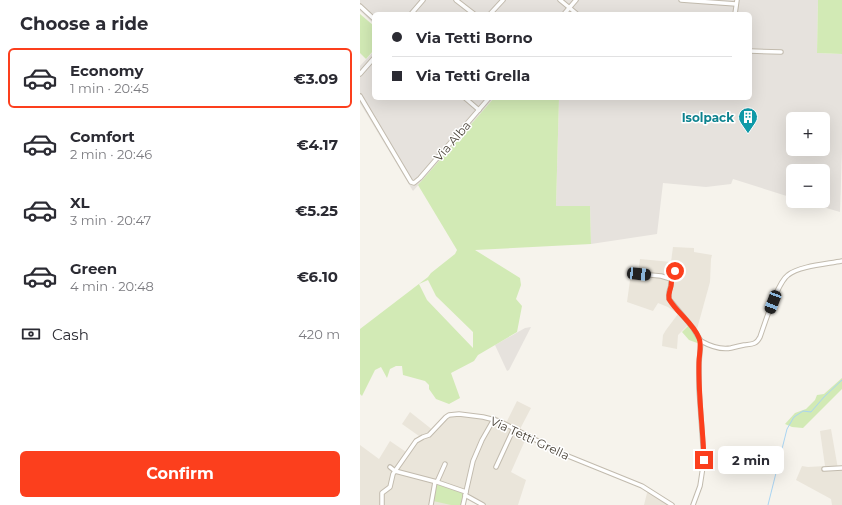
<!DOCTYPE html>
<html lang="en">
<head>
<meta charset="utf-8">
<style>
	:root { --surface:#fff; --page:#f7f7f7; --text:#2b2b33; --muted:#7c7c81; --line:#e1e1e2; --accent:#fc3f1d }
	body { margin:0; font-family:Montserrat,sans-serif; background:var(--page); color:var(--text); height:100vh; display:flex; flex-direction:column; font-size:15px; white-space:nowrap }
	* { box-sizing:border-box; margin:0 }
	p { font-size:13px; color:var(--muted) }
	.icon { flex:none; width:22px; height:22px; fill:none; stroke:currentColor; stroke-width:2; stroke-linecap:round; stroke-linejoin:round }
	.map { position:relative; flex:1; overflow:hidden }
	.drawer { display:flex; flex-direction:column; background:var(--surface); width:360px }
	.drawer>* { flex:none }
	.hud { position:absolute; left:12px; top:12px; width:380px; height:88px; border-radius:6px; box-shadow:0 4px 16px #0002; display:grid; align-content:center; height:88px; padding:0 20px; background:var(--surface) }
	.fabs { position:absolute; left:426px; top:112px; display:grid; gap:8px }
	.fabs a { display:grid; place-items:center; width:44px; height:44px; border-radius:6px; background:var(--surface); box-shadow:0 4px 16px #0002; font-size:20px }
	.end { position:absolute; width:18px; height:18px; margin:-9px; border:5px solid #fc3f1d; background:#fff; box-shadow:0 0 0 2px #fff }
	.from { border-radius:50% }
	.bubble { position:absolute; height:28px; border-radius:6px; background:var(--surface); box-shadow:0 4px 16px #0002; font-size:13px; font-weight:700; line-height:28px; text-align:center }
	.car { position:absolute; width:12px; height:24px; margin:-12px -6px; border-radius:5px; box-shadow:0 0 3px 1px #0007; background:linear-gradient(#222 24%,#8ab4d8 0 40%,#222 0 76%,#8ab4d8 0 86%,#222 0) }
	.hud b { display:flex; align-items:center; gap:14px; height:38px; font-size:15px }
	.hud b+b { border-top:1px solid var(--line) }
	.hud i { width:10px; height:10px; background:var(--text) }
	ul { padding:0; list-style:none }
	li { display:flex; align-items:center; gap:12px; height:60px; margin:0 8px 6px; padding:0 12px; border:2px solid transparent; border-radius:6px }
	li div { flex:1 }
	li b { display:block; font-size:15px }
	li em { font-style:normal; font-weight:700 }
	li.on { border-color:var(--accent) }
	li>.icon { width:36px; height:36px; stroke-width:1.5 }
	h2 { padding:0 20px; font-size:18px; line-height:48px }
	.pay { display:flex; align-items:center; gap:10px; height:44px; padding:0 20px; font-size:15px }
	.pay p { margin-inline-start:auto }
	.cta { display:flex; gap:8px; margin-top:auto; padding:8px 20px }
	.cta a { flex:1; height:46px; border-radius:6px; background:var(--accent); color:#fff; font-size:16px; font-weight:700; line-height:46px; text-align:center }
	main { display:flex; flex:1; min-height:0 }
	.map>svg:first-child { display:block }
	.residential { fill:#eae5da }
	.industrial { fill:#e6e2dd; fill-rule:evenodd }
	.green { fill:#d2eab5; fill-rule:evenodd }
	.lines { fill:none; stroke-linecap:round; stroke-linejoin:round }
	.stream { stroke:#a9d4f2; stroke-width:1 }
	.minor-casing { stroke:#c2bbae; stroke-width:5.5 }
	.minor { stroke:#fff; stroke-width:3.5 }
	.route { stroke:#fc3f1d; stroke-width:5 }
	.labels { text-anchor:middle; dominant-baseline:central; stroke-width:3; stroke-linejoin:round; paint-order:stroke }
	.culture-label { font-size:12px; font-weight:bold; fill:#0d838f; stroke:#fff; text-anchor:end }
	.street-label { font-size:12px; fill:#4b4439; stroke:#fff }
</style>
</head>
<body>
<main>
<section class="drawer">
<h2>Choose a ride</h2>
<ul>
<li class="on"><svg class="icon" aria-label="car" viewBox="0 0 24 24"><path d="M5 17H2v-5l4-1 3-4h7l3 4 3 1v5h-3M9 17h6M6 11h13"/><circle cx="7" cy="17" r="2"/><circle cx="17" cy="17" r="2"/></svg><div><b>Economy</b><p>1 min · 20:45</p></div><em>€3.09</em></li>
<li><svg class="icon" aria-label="car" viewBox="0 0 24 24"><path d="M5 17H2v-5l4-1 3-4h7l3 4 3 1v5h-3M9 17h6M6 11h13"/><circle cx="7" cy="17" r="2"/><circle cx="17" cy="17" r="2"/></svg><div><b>Comfort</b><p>2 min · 20:46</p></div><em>€4.17</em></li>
<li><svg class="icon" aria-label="car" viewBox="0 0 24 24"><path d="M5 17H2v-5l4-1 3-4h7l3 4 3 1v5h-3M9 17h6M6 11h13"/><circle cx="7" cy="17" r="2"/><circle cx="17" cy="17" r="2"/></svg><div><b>XL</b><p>3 min · 20:47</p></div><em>€5.25</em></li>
<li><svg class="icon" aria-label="car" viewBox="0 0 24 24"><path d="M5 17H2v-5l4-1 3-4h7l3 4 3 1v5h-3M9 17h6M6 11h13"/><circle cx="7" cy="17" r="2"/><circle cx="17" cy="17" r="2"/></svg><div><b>Green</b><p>4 min · 20:48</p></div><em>€6.10</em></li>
</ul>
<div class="pay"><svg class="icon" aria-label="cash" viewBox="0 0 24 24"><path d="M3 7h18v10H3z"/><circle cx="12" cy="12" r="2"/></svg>Cash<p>420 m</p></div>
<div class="cta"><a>Confirm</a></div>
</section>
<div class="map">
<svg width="482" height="505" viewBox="0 0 482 505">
	<rect width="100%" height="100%" fill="#f6f3ec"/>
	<g class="residential">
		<polygon points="313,247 334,248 334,252 352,255 351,259 350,282 337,329 330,323 318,335 317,349 302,346 303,335 306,330 318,314 308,307 298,303 293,311 267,302 271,273 278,274 280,259 311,262"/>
		<polygon points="157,401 171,408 159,431 167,436 151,472 166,480 158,505 120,505 108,498 104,497 91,505 0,505 0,445 19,459 30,441 49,454 58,441 59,436 42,424 50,412 74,431 86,418 97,415 126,418 145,425"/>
		<polygon points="471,429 478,469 482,469 482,505 472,505 471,499 436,480 442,466 448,467 465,466 460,431"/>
		<polygon points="287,493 290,493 309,505 284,505"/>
	</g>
	<g class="industrial">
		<path d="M0,0h458l-1,53 25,1v97l-2,61 -37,-11h20v-30h-30v27l-60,-19 -2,5 -25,3 -43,-4 -6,51 -66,10 -1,-38h-34l3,-108h191v-84h-376v10l-14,-13zM433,119h30v30h-30z"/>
		<polygon points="14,51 14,98 134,98 53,191 0,103 0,66"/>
		<polygon points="171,327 149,370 147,371 135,345 165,328"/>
	</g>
	<g class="green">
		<polygon points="458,0 482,0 482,54 457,53"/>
		<polygon points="0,14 14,26 14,50 6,59 0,53"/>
		<path d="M134,98h65l-3,108h34l1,38 -116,6 45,28 1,7 -5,14 6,7 -5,26 -39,23 -4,6 -23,12 9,25 -11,6 -13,-5 -7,-10v-4l-4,-4 -22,-6 -1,-9h-6l-6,3 -3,9 -6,-11 -6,3 -13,26 -2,-2v-65l68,-52 3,-4 24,-19 2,-4 -39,-65zM68,280l8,16 37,36v16l-46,-48 -8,-16z"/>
		<polygon points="329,325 339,339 340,344 329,340 322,332"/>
		<polygon points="482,378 482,389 443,428 432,427 425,424 435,413 446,409 455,400 457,395 464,394"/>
		<polygon points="77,484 105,493 102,505 91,505 73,501"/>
	</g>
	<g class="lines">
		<polyline class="stream" points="408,505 427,429 434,417 443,411 451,412 464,397 482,380"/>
		<g class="minor-casing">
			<g id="minor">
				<polyline points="96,0 114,14"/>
				<polyline points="200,0 217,14"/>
				<polyline points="321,0 376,4"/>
				<polyline points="0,6 14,19"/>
				<polyline points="51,14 63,0"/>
				<polyline points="130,14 143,0"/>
				<polyline points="204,14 216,0"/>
				<polyline points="375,14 377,0"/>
				<polyline points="390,51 421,52"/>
				<polyline points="0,74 14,58"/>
				<polyline points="0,96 51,182 54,183 60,178 129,98"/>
				<polyline points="105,98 119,110"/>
				<polyline points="319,264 319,271 314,271 311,279 311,285 309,292 309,299 333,328 339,338 341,341 339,363 339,389 344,460 340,486 333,505"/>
				<polyline points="279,274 301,276 311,279"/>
				<path d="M341,341c9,5 20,9 30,7 4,-1 8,-2 13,-3 7,-1 12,0 16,-8 5,-14 17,-54 28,-62 11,-9 39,-11 54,-14"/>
				<polyline points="30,467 35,471 77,482 106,492"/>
				<polyline points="136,467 154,428"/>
				<polyline points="464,469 482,468"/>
				<polyline points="77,482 85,464"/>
				<polyline points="105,495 123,505"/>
				<polyline points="22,505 22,493 30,487 33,474 35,471 56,441 63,437 69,435 86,417 89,415 99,414 123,417 139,421 203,454 282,486 312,505"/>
				<polyline points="71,505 75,482"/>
				<polyline points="103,505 113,461 122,440 134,419"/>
			</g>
		</g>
		<use href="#minor" class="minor"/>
	</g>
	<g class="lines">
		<path class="route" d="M315,271c-4,4 -3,9 -4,15 -1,5 -3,8 -2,13 8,14 24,24 30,39 3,7 0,17 0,24 -1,33 4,65 5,98"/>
	</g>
	<defs>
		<g id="building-pin" transform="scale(1)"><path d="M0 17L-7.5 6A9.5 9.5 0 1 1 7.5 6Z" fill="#0f9aa8" stroke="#fff"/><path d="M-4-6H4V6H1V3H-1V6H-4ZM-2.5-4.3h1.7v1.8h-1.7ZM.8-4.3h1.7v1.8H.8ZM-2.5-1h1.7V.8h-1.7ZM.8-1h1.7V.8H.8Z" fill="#fff"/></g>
	</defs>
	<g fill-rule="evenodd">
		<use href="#building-pin" x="388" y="117"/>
	</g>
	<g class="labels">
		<g class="culture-label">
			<text x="374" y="117">Isolpack</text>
		</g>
		<g class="street-label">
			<text transform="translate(92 141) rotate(-49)">Via Alba</text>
			<text transform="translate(170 438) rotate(25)">Via Tetti Grella</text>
		</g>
	</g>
</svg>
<div class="fabs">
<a>+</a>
<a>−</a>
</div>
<i class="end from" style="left:315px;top:271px"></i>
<i class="end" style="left:344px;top:460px"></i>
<div class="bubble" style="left:358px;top:446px;width:66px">2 min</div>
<i class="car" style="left:279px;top:274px;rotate:96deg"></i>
<i class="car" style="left:413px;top:302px;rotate:201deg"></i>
<div class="hud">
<b><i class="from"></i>Via Tetti Borno</b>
<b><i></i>Via Tetti Grella</b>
</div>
</div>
</main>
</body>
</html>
